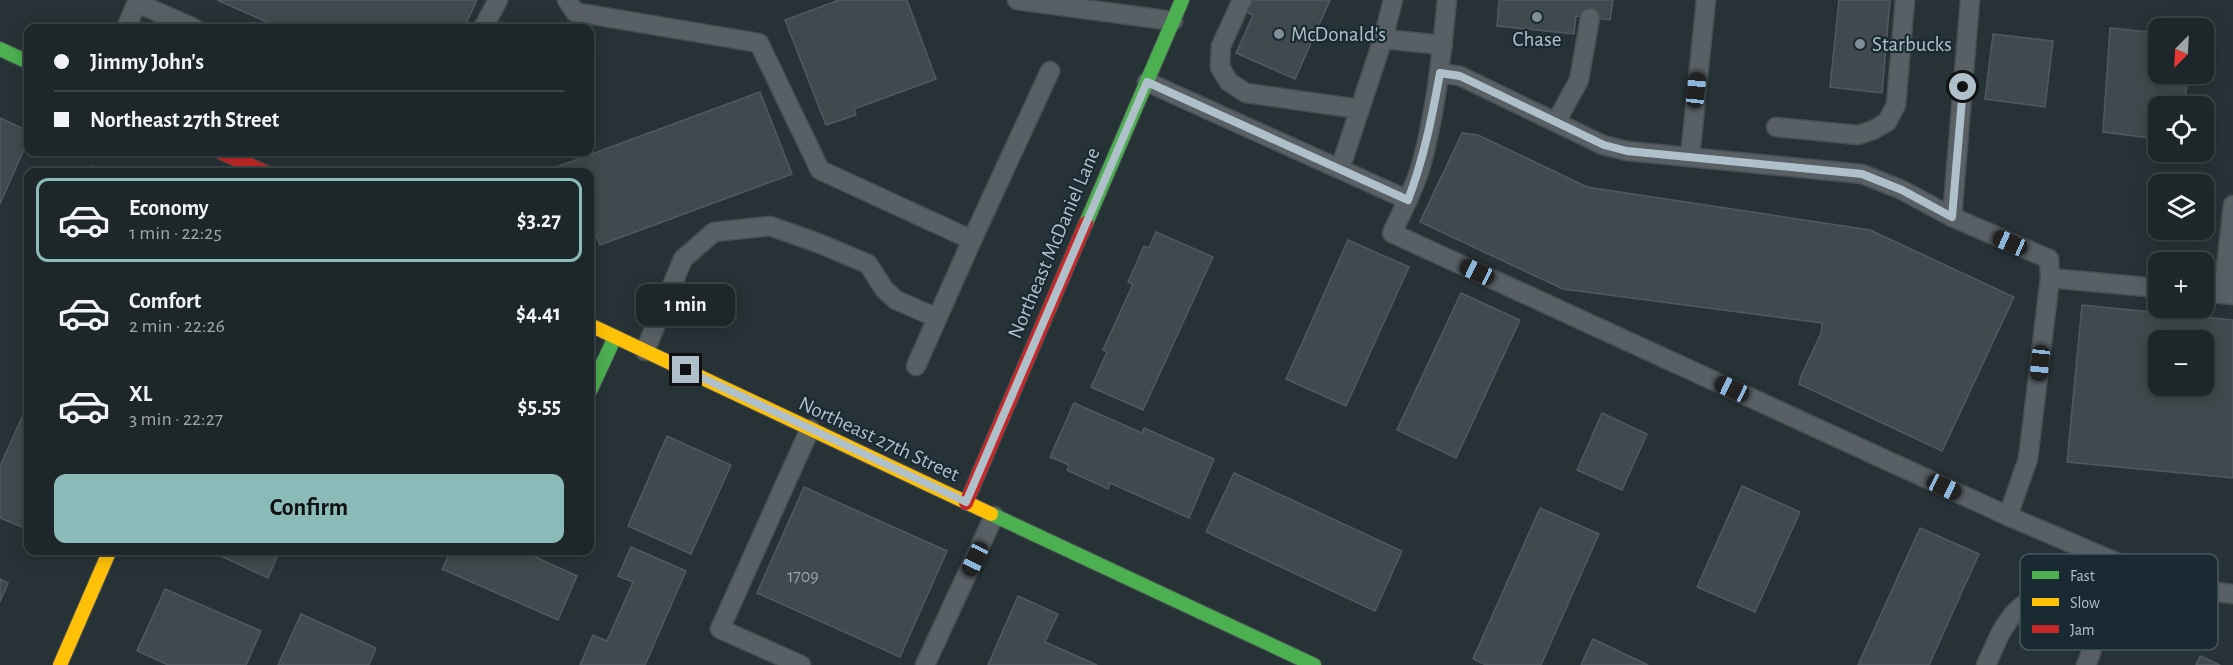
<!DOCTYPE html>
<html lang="en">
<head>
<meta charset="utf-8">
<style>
	:root { --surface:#1d2629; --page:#252e31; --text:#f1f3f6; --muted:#a0a5a8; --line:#3b4346; --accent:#8bbbb9 }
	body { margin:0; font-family:"Alegreya Sans",sans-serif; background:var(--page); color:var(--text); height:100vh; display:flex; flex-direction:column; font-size:22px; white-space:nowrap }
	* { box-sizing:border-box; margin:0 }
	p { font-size:20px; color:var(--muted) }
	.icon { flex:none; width:33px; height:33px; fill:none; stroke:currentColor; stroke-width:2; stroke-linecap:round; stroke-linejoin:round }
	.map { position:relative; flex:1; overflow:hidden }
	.panel { position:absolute; left:24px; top:168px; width:570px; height:387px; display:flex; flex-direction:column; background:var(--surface); border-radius:12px; box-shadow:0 3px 15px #0003,0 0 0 2px var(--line) }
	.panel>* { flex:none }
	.hud { position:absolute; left:24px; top:24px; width:570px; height:132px; border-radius:12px; box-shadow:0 3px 15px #0003,0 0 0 2px var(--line); display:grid; align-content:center; height:132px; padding:0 30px; background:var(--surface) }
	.needle { width:39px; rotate:204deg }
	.buttons { position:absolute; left:2148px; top:18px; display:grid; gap:12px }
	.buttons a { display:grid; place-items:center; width:66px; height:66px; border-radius:12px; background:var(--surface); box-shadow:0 3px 15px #0003,0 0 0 2px var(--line); font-size:30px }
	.end { position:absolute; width:27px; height:27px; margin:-14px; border:8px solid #b0c0ca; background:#111; box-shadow:0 0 0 3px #111 }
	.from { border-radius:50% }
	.bubble { position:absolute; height:42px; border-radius:12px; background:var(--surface); box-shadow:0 3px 15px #0003,0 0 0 2px var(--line); font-size:20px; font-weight:600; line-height:42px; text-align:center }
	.car { position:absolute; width:18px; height:36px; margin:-18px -9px; border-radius:8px; box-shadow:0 0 4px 2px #0007; background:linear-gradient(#222 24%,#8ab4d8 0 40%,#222 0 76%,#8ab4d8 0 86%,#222 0) }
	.hud b { display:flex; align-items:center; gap:21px; height:57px; font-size:22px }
	.hud b+b { border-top:2px solid var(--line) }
	.hud i { width:15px; height:15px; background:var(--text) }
	ul { padding:10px 0 0; list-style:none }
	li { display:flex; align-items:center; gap:18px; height:84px; margin:0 12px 9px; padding:0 18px; border:3px solid transparent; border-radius:12px }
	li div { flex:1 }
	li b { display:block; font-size:22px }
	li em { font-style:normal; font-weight:600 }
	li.selected { border-color:var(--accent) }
	li>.icon { width:54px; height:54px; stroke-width:1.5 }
	.primary-button { display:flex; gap:12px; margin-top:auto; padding:12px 30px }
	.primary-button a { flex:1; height:69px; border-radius:12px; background:var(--accent); color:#111; font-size:24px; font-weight:600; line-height:69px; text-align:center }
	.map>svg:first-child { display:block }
	.building { fill:#40494d; stroke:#4f5a60; stroke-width:1.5; fill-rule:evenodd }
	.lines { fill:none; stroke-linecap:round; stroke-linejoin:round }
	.lane-casing { stroke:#464e52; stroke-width:21 }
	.fast-casing { stroke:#464e52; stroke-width:16 }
	.slow-casing { stroke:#464e52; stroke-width:16 }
	.jam-casing { stroke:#464e52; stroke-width:16 }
	.lane { stroke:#586066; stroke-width:18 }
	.fast { stroke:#4caf50; stroke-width:14 }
	.slow { stroke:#ffc107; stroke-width:14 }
	.jam { stroke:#c62828; stroke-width:14 }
	.route { stroke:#b0c0ca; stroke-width:8 }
	.poi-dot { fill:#808e97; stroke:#1a2a33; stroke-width:2 }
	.labels { text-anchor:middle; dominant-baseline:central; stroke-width:4.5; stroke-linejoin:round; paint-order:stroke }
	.number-label { font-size:18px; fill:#94a2ab }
	.poi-label { font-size:21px; fill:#b0c0ca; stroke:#1a2a33; text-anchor:start }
	.street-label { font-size:21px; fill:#b0c0ca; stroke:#1a2a33 }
	.key { fill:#1a2a33; stroke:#475760; stroke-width:1.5 }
	.key-label { font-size:16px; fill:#b0c0ca }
</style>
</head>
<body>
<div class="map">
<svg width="2233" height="665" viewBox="0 0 2233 665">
	<rect width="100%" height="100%" fill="#273237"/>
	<g class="building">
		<polygon points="217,0 477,0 464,28 281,28"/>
		<polygon points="839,0 907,0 936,79 854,109 856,115 826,125 785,20"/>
		<polygon points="1251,0 1330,0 1295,79 1236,53 1253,15 1246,12"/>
		<polygon points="1499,0 1613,0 1610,20 1576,16 1574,34 1497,26"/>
		<polygon points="1839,0 1890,0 1882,93 1830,87"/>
		<polygon points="2110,28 2158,33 2158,74 2188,74 2184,106 2158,106 2158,139 2103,132"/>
		<polygon points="1993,34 2053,41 2045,107 1985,99"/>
		<polygon points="760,92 792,174 600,245 590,220 590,172 543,172"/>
		<polygon points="0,118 28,131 28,140 0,204"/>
		<polygon points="1462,133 1478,135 1587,187 1870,230 2014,297 1942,451 1799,384 1801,376 1821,333 1822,323 1563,289 1420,222"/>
		<polygon points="92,166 106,172 89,172"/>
		<polygon points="1156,232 1213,257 1143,410 1091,387 1107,352 1103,350 1133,284 1128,282 1144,246 1149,248"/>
		<polygon points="1348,240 1409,267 1346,406 1286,379"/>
		<polygon points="1461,293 1520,320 1456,458 1397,430"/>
		<path d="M2082,305l151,15v158l-166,-16zM2158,340h46v46h-46z"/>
		<polygon points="1074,403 1142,433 1144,428 1214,459 1189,518 1110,483 1108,489 1067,470 1069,465 1050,457"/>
		<polygon points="1602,413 1647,434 1622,490 1577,470"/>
		<polygon points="23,415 28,418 28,526 27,529 0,518 0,466"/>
		<polygon points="667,436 731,465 691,554 628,526"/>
		<polygon points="1234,473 1402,551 1375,611 1206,532"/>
		<polygon points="1742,486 1800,512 1755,612 1697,587"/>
		<polygon points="804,487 947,551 900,657 757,593"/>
		<polygon points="1540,508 1599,534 1541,665 1486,665 1473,659"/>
		<polygon points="1920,528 1979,554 1929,665 1858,665"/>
		<polygon points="631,547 686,571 645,665 580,665 593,635 607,641 633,582 618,576"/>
		<polygon points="208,550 280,550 268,578"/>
		<polygon points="451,550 520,550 577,576 558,620 442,569"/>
		<polygon points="0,579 8,583 0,602"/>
		<polygon points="165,589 261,631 246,665 168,665 137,651"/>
		<polygon points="1018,596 1058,614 1045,642 1097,665 988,665"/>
		<polygon points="301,614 376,648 369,665 278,665"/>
		<polygon points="1593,639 1648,665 1581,665"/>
		<polygon points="2200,656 2220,665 2196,665"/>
	</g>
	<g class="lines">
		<g class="lane-casing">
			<g id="lane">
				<polyline points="567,0 575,12 759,43 820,170 972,240 1050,71"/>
				<polyline points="1017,0 1173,21"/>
				<polyline points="1242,0 1221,46 1220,67 1229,82 1246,93 1359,109"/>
				<path d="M1447,0c-6,57 -11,114 -27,169 -7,22 -18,43 -28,64l616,283 164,70 61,8"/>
				<polyline points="137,3 194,28"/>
				<polyline points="126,28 138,0"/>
				<polyline points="483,28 498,0"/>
				<polyline points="1383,39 1393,0"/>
				<polyline points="1440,73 1460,76 1603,145 1627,151 1862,174 1902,190 1952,217 2049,259 2050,278"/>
				<polyline points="1147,82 1408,200"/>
				<polyline points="1556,122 1579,80 1590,18"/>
				<polyline points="1776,127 1858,135 1873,130 1887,122 1896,105 1905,0"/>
				<polyline points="1690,157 1706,0"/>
				<polyline points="1340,169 1383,39 1443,45"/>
				<polyline points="1952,217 1970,0"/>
				<polyline points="2204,292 2233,295"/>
				<polyline points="2223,294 2233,205"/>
				<polyline points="645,351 683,259 714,232 770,226 818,243 868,264 884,289 896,300 937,318"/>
				<polyline points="916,366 972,240"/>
				<polyline points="2008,516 2028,459 2050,278 2158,288"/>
				<polyline points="801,665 720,629 810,429"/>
				<polyline points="925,665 994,516"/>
				<path d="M1986,665c10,-21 17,-44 36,-59 18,-13 65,7 70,28 2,12 -1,21 -6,31"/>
			</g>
		</g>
		<g class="fast-casing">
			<g id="fast">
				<polyline points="0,49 28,62"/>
				<polyline points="1086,223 1182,0"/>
				<polyline points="590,391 615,337"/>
				<polyline points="991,514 1314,665"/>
			</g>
		</g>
		<g class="slow-casing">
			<g id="slow">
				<polyline points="590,325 991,514"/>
				<polyline points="60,665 110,550"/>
			</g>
		</g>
		<g class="jam-casing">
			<g id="jam">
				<polyline points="220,152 265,172"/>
				<polyline points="966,503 1086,223"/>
			</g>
		</g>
		<use href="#lane" class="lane"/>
		<use href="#fast" class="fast"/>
		<use href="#slow" class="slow"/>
		<use href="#jam" class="jam"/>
	</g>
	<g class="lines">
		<path class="route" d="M686,370l280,132 181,-420 261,118c16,-42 24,-83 32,-127l20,3 144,69 23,6 235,23 40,16 50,27 11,-130"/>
	</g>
	<g class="poi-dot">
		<circle cx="1537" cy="17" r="6"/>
		<circle cx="1279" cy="34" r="6"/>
		<circle cx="1860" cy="44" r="6"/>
	</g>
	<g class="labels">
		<g class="number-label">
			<text x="803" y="577">1709</text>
		</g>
		<g class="poi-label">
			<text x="1291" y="34">McDonald's</text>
			<text x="1537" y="39" text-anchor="middle">Chase</text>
			<text x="1872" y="44">Starbucks</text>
		</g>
		<g class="street-label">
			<text transform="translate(1054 243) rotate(-67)">Northeast McDaniel Lane</text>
			<text transform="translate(879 439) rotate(25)">Northeast 27th Street</text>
		</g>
	</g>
	<rect x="2020" y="554" width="198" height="96" rx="9" class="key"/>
	<rect x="2032" y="571" width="27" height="8" fill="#4caf50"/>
	<rect x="2032" y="598" width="27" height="8" fill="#ffc107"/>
	<rect x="2032" y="625" width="27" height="8" fill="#c62828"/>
	<g class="key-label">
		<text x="2070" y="581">Fast</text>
		<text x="2070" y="608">Slow</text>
		<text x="2070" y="635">Jam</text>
	</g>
</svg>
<div class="buttons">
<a><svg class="needle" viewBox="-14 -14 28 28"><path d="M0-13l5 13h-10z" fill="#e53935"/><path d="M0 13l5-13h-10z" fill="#a0a5a8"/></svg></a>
<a><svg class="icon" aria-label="locate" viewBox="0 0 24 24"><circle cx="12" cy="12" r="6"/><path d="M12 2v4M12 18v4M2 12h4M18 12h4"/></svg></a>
<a><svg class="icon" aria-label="layers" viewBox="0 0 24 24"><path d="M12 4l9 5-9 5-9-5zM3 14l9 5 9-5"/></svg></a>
<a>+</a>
<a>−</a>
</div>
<i class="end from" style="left:1963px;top:87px"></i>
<i class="end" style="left:686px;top:370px"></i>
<div class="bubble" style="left:636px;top:284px;width:99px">1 min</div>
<i class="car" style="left:1696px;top:90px;rotate:6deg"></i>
<i class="car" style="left:2010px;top:243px;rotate:294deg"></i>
<i class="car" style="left:1477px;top:272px;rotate:295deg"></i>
<i class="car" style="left:2040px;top:363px;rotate:186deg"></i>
<i class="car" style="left:1732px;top:389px;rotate:295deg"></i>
<i class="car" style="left:1944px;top:487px;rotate:115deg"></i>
<i class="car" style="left:975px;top:559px;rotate:205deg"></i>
<div class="hud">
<b><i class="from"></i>Jimmy John's</b>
<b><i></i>Northeast 27th Street</b>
</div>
<section class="panel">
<ul>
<li class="selected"><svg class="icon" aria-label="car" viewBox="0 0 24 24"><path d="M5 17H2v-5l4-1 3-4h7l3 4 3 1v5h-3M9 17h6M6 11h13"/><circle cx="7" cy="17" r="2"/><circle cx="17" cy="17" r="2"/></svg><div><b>Economy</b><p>1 min · 22:25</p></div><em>$3.27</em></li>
<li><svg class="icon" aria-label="car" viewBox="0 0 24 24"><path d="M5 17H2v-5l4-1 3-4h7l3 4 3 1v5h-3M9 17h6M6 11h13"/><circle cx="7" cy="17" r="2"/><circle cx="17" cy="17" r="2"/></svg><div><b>Comfort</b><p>2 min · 22:26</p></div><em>$4.41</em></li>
<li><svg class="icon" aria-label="car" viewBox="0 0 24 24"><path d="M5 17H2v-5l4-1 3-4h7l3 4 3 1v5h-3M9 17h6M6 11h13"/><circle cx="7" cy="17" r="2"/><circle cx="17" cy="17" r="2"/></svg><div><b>XL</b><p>3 min · 22:27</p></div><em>$5.55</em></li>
</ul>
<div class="primary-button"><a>Confirm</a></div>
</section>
</div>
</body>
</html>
